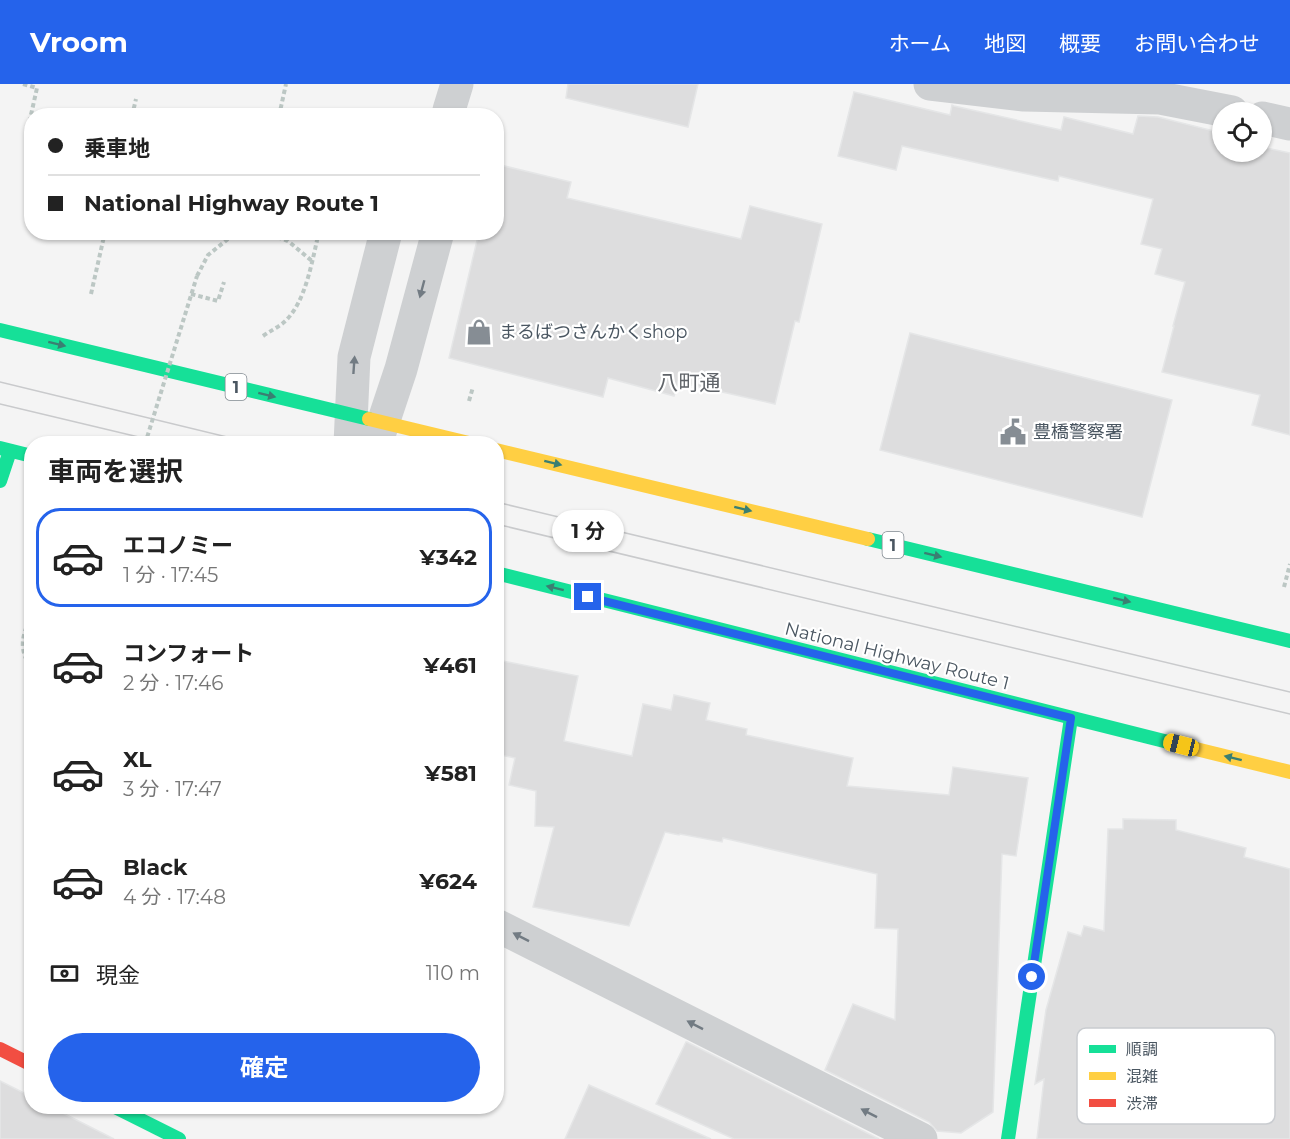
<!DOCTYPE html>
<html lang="ja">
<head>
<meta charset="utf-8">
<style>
	:root { --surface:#fff; --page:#f2f2f2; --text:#222; --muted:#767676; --line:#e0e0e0; --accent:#2563eb }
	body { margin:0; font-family:Montserrat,"Noto Sans JP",sans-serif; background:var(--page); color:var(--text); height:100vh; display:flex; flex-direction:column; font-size:22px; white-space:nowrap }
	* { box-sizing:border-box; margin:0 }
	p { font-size:20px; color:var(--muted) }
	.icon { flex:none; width:33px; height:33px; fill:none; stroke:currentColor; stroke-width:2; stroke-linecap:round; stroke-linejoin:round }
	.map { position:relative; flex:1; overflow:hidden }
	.side { position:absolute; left:24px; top:352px; width:480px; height:678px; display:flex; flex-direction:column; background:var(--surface); border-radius:24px; box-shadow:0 2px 4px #0004 }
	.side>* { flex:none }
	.guide { position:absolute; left:24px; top:24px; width:480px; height:132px; border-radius:24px; box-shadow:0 2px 4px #0004; display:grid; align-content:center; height:132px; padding:0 24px; background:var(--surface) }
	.tools { position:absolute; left:1212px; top:18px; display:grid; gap:12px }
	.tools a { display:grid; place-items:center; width:60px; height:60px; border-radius:50%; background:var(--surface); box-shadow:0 2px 4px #0004; font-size:30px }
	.end { position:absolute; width:27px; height:27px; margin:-14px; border:8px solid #2563eb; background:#fff; box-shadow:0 0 0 3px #fff }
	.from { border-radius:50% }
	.bubble { position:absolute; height:42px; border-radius:21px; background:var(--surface); box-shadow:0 2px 4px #0004; font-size:20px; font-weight:700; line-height:42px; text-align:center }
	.car { position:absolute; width:18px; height:36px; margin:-18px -9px; border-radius:8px; box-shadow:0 0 4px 2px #0007; background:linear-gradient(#f5c518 24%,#345 0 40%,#f5c518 0 76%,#345 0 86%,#f5c518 0) }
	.guide b { display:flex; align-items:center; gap:21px; height:57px; font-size:22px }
	.guide b+b { border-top:2px solid var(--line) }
	.guide i { width:15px; height:15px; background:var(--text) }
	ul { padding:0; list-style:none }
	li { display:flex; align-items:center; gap:18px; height:99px; margin:0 12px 9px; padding:0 12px; border:3px solid transparent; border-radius:24px }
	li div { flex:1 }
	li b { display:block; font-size:22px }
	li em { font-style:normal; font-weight:700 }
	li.current { border-color:var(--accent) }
	li>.icon { width:54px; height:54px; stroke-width:1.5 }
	h2 { padding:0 24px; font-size:27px; line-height:72px }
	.pay { display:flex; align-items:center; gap:15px; height:66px; padding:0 24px; font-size:22px }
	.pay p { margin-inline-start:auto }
	.primary-button { display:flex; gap:12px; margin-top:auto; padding:12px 24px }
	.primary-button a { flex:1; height:69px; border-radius:36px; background:var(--accent); color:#fff; font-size:24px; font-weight:700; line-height:69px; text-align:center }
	header { display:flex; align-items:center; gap:36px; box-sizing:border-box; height:84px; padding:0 30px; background:var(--accent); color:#fff }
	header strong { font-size:28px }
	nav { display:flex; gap:33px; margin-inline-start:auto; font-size:21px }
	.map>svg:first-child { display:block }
	.building { fill:#ddddde; stroke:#e5e6e7; stroke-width:1.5 }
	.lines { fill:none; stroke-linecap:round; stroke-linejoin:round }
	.path { stroke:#bcc7c4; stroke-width:4; stroke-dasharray:4.5 3; stroke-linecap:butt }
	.street { stroke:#ced0d2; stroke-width:33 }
	.fast { stroke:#16e098; stroke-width:14 }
	.slow { stroke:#ffcf43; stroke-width:14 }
	.jam { stroke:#f24e42; stroke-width:14 }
	.tram { stroke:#c9cacc; stroke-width:1.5 }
	.path-bridge { stroke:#bcc7c4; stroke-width:4; stroke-dasharray:4.5 3; stroke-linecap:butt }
	.oneway { fill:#727b83 }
	.oneway2 { fill:#3a7f72 }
	.route { stroke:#2563eb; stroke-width:8 }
	.labels { text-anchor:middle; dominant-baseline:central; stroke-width:4.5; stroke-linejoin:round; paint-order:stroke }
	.shield { fill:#fff; stroke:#808990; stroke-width:1.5 }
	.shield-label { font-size:16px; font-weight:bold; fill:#4a5661 }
	.poi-label { font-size:18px; fill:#4a5661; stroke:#fff; text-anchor:start }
	.street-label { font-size:18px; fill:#4a5661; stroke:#fff }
	.quarter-label { font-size:21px; fill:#5f6368; stroke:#fff }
	.key { fill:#fff; stroke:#c9ccd0; stroke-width:1.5 }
	.key-label { font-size:16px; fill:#4a5661 }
</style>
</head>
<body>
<header>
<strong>Vroom</strong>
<nav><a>ホーム</a><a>地図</a><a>概要</a><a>お問い合わせ</a></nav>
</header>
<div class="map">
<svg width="1290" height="1055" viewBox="0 0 1290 1055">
	<rect width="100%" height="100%" fill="#f4f4f4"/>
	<g class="building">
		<polygon points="568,0 698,0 688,43 566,14"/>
		<polygon points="854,8 950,31 952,21 954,22 1061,46 1064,33 1133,50 1138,32 1158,33 1222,49 1222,68 1262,68 1262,63 1290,69 1290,351 1252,341 1260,311 1162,288 1174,242 1173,242 1185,198 1155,190 1162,165 1141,160 1153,115 1059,92 1058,97 902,62 896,86 838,72"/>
		<polygon points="496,80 571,98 567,114 741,155 750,122 822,140 799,238 795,237 775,320 678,298 674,312 608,294 603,313 449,274 479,148 496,148"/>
		<polygon points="910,249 1172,316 1142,433 880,366"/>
		<polygon points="503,577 578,592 564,657 632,672 643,620 671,626 674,611 710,619 706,636 747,645 746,651 853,674 847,702 949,711 953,683 1028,694 1016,772 1002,770 993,1028 961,1049 937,1047 929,1038 825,986 853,920 895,936 898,845 875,844 877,790 723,754 722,758 680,750 679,751 665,748 629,842 533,823 554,743 535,742 536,707 509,701 515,674 496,670 496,608"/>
		<polygon points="1123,735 1176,736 1176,746 1246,764 1244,773 1290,785 1290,1055 1037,1055 1044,995 1035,1000 1046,926 1068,848 1081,852 1084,842 1104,847 1108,745 1123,745"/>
		<polygon points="686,958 687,958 879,1055 734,1055 656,1020"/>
		<polygon points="0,997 32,1013 32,1023 51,1023 114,1055 0,1055"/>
		<polygon points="589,1001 711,1055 565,1055"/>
	</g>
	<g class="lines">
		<g class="path">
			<polyline points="23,0 37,4 26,53 32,55"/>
			<polyline points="132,32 136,15"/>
			<polyline points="279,32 286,0"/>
			<polyline points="263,148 288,157 312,177"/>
			<polyline points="197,192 208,171 228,155 253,148"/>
			<polyline points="91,210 105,148"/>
			<polyline points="191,210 218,217 224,198"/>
			<path d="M263,252c7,-5 14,-8 20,-13 23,-19 29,-63 36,-91"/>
			<polyline points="469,317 473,303"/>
			<polyline points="1284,503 1290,480"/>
			<path d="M32,529c-7,19 -14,29 -5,48l5,1"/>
		</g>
		<g class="street">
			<polyline points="930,0 1024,11 1160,14 1232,28"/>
			<polyline points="450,32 449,26 457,0"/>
			<polyline points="1262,34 1290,40"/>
			<polyline points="350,360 354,273 386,148"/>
			<polyline points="376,360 401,285 438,148"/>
			<polyline points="496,841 921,1055"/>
		</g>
		<g class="fast">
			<polyline points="0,246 369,335"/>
			<polyline points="0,364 32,372"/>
			<polyline points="0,397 10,367"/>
			<polyline points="868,455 1290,557"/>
			<polyline points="496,489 1196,665"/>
			<polyline points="115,1023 179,1055"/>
			<polyline points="1008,1055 1071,634"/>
		</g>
		<g class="slow">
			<polyline points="369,335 473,360"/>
			<polyline points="496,366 868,455"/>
			<polyline points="1196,665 1290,688"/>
		</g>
		<polyline class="jam" points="0,965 32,981"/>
		<g class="tram">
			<polyline points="0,298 256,360"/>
			<polyline points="0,320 168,360"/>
			<polyline points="496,418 1290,608"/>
			<polyline points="496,440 1290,630"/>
		</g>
		<polyline class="path-bridge" points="145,360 197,192"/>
	</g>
	<defs><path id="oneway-solid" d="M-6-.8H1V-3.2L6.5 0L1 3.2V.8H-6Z" transform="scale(1.5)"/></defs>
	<g class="oneway">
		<use href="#oneway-solid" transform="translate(422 205) rotate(105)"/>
		<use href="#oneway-solid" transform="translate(354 281) rotate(-86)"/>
		<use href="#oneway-solid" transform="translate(521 853) rotate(-153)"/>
		<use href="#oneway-solid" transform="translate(695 941) rotate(-153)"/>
		<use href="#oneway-solid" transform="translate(869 1029) rotate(-153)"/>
	</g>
	<g class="oneway2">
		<use href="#oneway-solid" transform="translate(57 260) rotate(14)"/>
		<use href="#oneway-solid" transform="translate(267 311) rotate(14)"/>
		<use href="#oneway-solid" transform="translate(553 379) rotate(14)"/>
		<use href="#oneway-solid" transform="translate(743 425) rotate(14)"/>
		<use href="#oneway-solid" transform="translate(933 471) rotate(14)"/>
		<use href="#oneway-solid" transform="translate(555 504) rotate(-166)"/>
		<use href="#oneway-solid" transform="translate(1122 516) rotate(14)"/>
		<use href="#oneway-solid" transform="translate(1233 674) rotate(-166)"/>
	</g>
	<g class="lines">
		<polyline class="route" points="588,513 1071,634 1032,893"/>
	</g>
	<defs>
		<g id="shop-bare" transform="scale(2.07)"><path d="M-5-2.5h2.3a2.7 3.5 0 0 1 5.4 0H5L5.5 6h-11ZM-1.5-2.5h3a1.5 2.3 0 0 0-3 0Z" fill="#868d94" stroke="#fff" stroke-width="2.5" paint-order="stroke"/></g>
		<g id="civic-bare" transform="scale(2.07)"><path d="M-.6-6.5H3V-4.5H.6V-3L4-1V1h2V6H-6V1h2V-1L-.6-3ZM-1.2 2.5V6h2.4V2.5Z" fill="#868d94" stroke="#fff" stroke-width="2.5" paint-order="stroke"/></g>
	</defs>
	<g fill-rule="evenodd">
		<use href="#shop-bare" x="479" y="248"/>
		<use href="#civic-bare" x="1013" y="348"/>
	</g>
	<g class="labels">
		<g class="shield">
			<rect x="225.5" y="290" width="21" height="26" rx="4.5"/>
			<rect x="882.5" y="448" width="21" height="26" rx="4.5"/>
		</g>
		<g class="shield-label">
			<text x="236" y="303">1</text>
			<text x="893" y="461">1</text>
		</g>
		<g class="poi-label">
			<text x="499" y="248">まるばつさんかくshop</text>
			<text x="1033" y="348">豊橋警察署</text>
		</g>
		<g class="street-label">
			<text transform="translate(897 572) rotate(14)">National Highway Route 1</text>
		</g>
		<g class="quarter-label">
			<text x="689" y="298">八町通</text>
		</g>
	</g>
	<rect x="1077" y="944" width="198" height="96" rx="9" class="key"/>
	<rect x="1089" y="961" width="27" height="8" fill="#16e098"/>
	<rect x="1089" y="988" width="27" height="8" fill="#ffcf43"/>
	<rect x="1089" y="1015" width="27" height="8" fill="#f24e42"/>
	<g class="key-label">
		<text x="1126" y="971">順調</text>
		<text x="1126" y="998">混雑</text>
		<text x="1126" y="1025">渋滞</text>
	</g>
</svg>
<div class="tools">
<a><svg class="icon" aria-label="locate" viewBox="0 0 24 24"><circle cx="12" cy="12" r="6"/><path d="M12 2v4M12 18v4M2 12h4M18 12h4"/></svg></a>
</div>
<i class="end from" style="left:1032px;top:893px"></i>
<i class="end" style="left:588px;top:513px"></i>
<div class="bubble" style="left:552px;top:426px;width:72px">1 分</div>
<i class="car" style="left:1181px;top:661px;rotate:284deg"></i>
<div class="guide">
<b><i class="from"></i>乗車地</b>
<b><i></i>National Highway Route 1</b>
</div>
<section class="side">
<h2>車両を選択</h2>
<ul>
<li class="current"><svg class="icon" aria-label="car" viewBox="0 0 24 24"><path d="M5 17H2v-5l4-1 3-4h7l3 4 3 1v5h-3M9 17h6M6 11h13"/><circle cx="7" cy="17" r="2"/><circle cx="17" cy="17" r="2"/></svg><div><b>エコノミー</b><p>1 分 · 17:45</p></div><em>¥342</em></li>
<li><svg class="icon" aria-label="car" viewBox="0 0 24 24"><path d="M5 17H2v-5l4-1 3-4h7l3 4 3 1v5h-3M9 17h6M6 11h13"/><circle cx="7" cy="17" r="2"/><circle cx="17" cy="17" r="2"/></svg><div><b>コンフォート</b><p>2 分 · 17:46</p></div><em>¥461</em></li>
<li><svg class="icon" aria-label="car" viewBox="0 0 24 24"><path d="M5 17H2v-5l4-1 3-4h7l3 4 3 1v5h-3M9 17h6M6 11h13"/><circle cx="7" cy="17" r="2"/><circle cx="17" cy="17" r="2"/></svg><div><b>XL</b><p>3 分 · 17:47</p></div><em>¥581</em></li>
<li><svg class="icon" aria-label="car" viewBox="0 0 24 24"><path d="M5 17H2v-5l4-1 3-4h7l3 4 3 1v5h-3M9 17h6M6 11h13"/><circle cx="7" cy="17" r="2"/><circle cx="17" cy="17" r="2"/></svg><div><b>Black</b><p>4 分 · 17:48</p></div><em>¥624</em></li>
</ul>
<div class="pay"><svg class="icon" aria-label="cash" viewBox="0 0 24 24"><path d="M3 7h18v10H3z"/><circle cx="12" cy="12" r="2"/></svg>現金<p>110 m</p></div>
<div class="primary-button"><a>確定</a></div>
</section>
</div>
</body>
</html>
